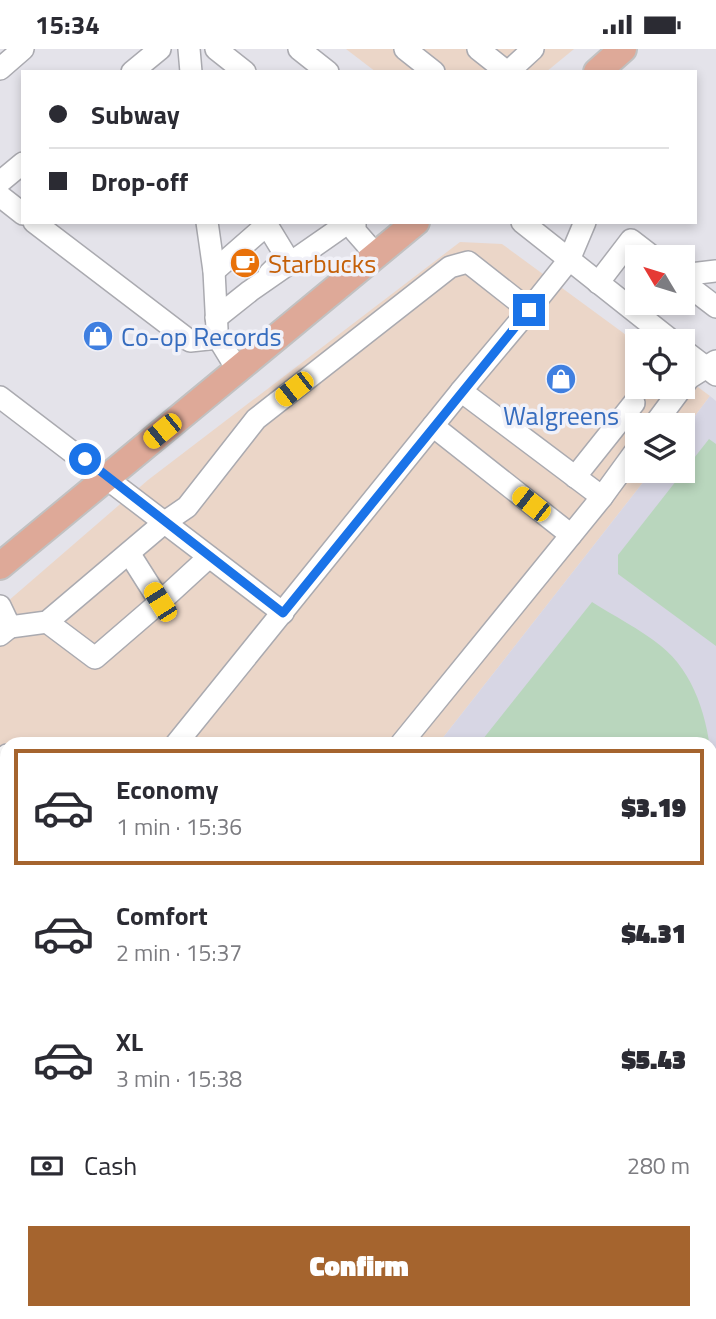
<!DOCTYPE html>
<html lang="en">
<head>
<meta charset="utf-8">
<style>
	:root { --surface:#fff; --page:#f7f7f7; --text:#2b2b33; --muted:#7c7c81; --line:#e1e1e2; --accent:#a5642e }
	body { margin:0; font-family:"Titillium Web",sans-serif; background:var(--page); color:var(--text); height:100vh; display:flex; flex-direction:column; font-size:26px; white-space:nowrap }
	* { box-sizing:border-box; margin:0 }
	p { font-size:23px; color:var(--muted) }
	.icon { flex:none; width:38px; height:38px; fill:none; stroke:currentColor; stroke-width:2; stroke-linecap:round; stroke-linejoin:round }
	.map { position:relative; flex:1; overflow:hidden }
	.drawer { position:absolute; left:0px; top:688px; width:718px; height:583px; display:flex; flex-direction:column; background:var(--surface); border-radius:21px 21px 0 0; box-shadow:0 4px 10px #0003 }
	.drawer>* { flex:none }
	.guide { position:absolute; left:21px; top:21px; width:676px; height:154px; border-radius:0px; box-shadow:0 4px 10px #0003; display:grid; align-content:center; height:154px; padding:0 28px; background:var(--surface) }
	.needle { width:46px; rotate:308deg }
	.controls { position:absolute; left:625px; top:196px; display:grid; gap:14px }
	.controls a { display:grid; place-items:center; width:70px; height:70px; border-radius:0px; background:var(--surface); box-shadow:0 4px 10px #0003; font-size:35px }
	.end { position:absolute; width:32px; height:32px; margin:-16px; border:9px solid #1a73e8; background:#fff; box-shadow:0 0 0 4px #fff }
	.from { border-radius:50% }
	.car { position:absolute; width:21px; height:42px; margin:-21px -10px; border-radius:9px; box-shadow:0 0 5px 2px #0007; background:linear-gradient(#f5c518 24%,#345 0 40%,#f5c518 0 76%,#345 0 86%,#f5c518 0) }
	.guide b { display:flex; align-items:center; gap:24px; height:66px; font-size:26px }
	.guide b+b { border-top:2px solid var(--line) }
	.guide i { width:18px; height:18px; background:var(--text) }
	ul { padding:12px 0 0; list-style:none }
	li { display:flex; align-items:center; gap:21px; height:116px; margin:0 14px 10px; padding:0 14px; border:4px solid transparent; border-radius:0px }
	li div { flex:1 }
	li b { display:block; font-size:26px }
	li em { font-style:normal; font-weight:800 }
	li.selected { border-color:var(--accent) }
	li>.icon { width:63px; height:63px; stroke-width:1.5 }
	.pay { display:flex; align-items:center; gap:18px; height:77px; padding:0 28px; font-size:26px }
	.pay p { margin-inline-start:auto }
	.cta { display:flex; gap:14px; margin-top:auto; padding:14px 28px }
	.cta a { flex:1; height:80px; border-radius:0px; background:var(--accent); color:#fff; font-size:28px; font-weight:800; line-height:80px; text-align:center }
	.status { display:flex; justify-content:space-between; align-items:center; height:49px; padding:0 35px; background:var(--surface); direction:ltr }
	.status svg { height:19px; fill:currentColor }
	.map>svg:first-child { display:block }
	.commercial { fill:#ebd6c8 }
	.built { fill:#d7d6e4 }
	.green { fill:#b9d6bd }
	.lines { fill:none; stroke-linecap:round; stroke-linejoin:round }
	.minor-casing { stroke:#aaaab0; stroke-width:24 }
	.major-casing { stroke:#c1c1c1; stroke-width:30 }
	.minor { stroke:#fff; stroke-width:21 }
	.major { stroke:#dea998; stroke-width:26 }
	.route { stroke:#1a73e8; stroke-width:9 }
	.labels { text-anchor:middle; dominant-baseline:central; stroke-width:7; stroke-linejoin:round; paint-order:stroke }
	.food-label { font-size:26px; fill:#c56008; stroke:#f1f1f8; text-anchor:start }
	.shop-label { font-size:26px; fill:#366cbe; stroke:#f1f1f8; text-anchor:start }
</style>
</head>
<body>
<div class="status"><b>15:34</b><svg viewBox="0 0 49 12"><path d="M0 12V9h3v3zM5 12V6h3v6zM10 12V3h3v9zM15 12V0h3v12zM26 1h20v11H26zM47 4h2v5h-2z"/></svg></div>
<div class="map">
<svg width="716" height="1270" viewBox="0 0 716 1270">
	<rect width="100%" height="100%" fill="#e4e3ea"/>
	<g class="commercial">
		<polygon points="346,0 574,0 546,23 376,23"/>
		<polygon points="460,193 502,195 637,294 637,338 682,338 683,327 710,347 683,383 682,376 637,376 637,422 652,422 438,695 7,695 7,846 0,841 0,559 148,431"/>
	</g>
	<polygon class="built" points="710,347 716,352 716,1270 0,1270 0,841 7,846 7,1264 710,1264 710,695 438,695 652,422 682,422 683,383"/>
	<g class="green">
		<polygon points="709,390 716,395 716,597 618,525 618,506"/>
		<path d="M592,553c22,14 48,27 69,44 43,34 55,104 50,157l-1,-59h-231z"/>
		<polygon points="716,786 716,915 710,910 710,792"/>
		<polygon points="7,1062 7,1112 0,1098 0,1067"/>
		<polygon points="7,1123 7,1255 0,1248 0,1140"/>
		<polygon points="17,1264 100,1264 95,1270 36,1270"/>
	</g>
	<g class="lines">
		<g class="minor-casing">
			<g id="minor">
				<polyline points="189,0 191,23"/>
				<polyline points="216,0 245,23"/>
				<polyline points="299,0 328,23"/>
				<polyline points="405,0 434,23"/>
				<polyline points="478,0 507,23"/>
				<polyline points="0,20 23,0"/>
				<polyline points="132,23 160,0"/>
				<polyline points="508,23 533,0"/>
				<polyline points="0,133 23,114"/>
				<polyline points="0,147 23,165"/>
				<polyline points="34,173 190,292 218,289 237,320"/>
				<polyline points="207,173 214,222 217,280"/>
				<polyline points="355,173 355,182 376,206"/>
				<polyline points="522,173 672,292"/>
				<polyline points="214,222 262,180 270,181 284,204 281,213 269,225"/>
				<polyline points="682,226 716,222"/>
				<polyline points="682,232 716,258"/>
				<polyline points="598,234 631,191 653,208"/>
				<polyline points="529,261 461,342 602,448"/>
				<polyline points="216,269 250,242 349,173"/>
				<polyline points="682,300 716,326"/>
				<polyline points="0,348 283,564"/>
				<polyline points="654,376 689,329 716,312"/>
				<polyline points="433,377 571,486"/>
				<polyline points="575,428 634,354"/>
				<polyline points="160,553 209,508"/>
				<polyline points="0,557 10,578 0,586"/>
				<polyline points="47,573 95,609 160,553 129,504"/>
				<polyline points="10,578 47,573 165,473 187,458 256,370 450,218 468,213 529,261 569,211 585,173"/>
				<polyline points="176,695 461,342"/>
				<polyline points="401,695 602,448 637,400"/>
				<polyline points="0,714 7,706"/>
				<polyline points="0,800 7,806"/>
				<polyline points="0,863 7,869"/>
				<polyline points="0,901 7,906"/>
				<polyline points="710,970 716,974"/>
				<polyline points="136,1270 141,1264"/>
				<polyline points="233,1270 234,1264"/>
			</g>
		</g>
		<g class="major-casing">
			<g id="major">
				<polyline points="597,23 623,0"/>
				<polyline points="0,517 416,173"/>
			</g>
		</g>
		<use href="#minor" class="minor"/>
		<use href="#major" class="major"/>
	</g>
	<g class="lines">
		<polyline class="route" points="85,410 283,564 529,261"/>
	</g>
	<defs>
		<g id="cafe-disc" transform="scale(1.575)"><circle r="9.5" fill="#e8710a" stroke="#f1f1f8"/><path d="M-5.5-4.5H6V0H3Q3 3.5 0 3.5H-2.5Q-5.5 3.5-5.5 0ZM3-3.2v2h1.7v-2ZM-6 4.5H4V6H-6Z" fill="#fff"/></g>
		<g id="shop-disc" transform="scale(1.575)"><circle r="9.5" fill="#3f7fe0" stroke="#f1f1f8"/><path d="M-5-2.5h2.3a2.7 3.5 0 0 1 5.4 0H5L5.5 6h-11ZM-1.5-2.5h3a1.5 2.3 0 0 0-3 0Z" fill="#fff"/></g>
	</defs>
	<g fill-rule="evenodd">
		<use href="#cafe-disc" x="245" y="214"/>
		<use href="#shop-disc" x="98" y="287"/>
		<use href="#shop-disc" x="561" y="330"/>
	</g>
	<g class="labels">
		<g class="food-label">
			<text x="268" y="214">Starbucks</text>
		</g>
		<g class="shop-label">
			<text x="121" y="287">Co-op Records</text>
			<text x="561" y="366" text-anchor="middle">Walgreens</text>
		</g>
	</g>
</svg>
<div class="controls">
<a><svg class="needle" viewBox="-14 -14 28 28"><path d="M0-13l5 13h-10z" fill="#e53935"/><path d="M0 13l5-13h-10z" fill="#7c7c81"/></svg></a>
<a><svg class="icon" aria-label="locate" viewBox="0 0 24 24"><circle cx="12" cy="12" r="6"/><path d="M12 2v4M12 18v4M2 12h4M18 12h4"/></svg></a>
<a><svg class="icon" aria-label="layers" viewBox="0 0 24 24"><path d="M12 4l9 5-9 5-9-5zM3 14l9 5 9-5"/></svg></a>
</div>
<i class="end from" style="left:85px;top:410px"></i>
<i class="end" style="left:529px;top:261px"></i>
<i class="car" style="left:294px;top:340px;rotate:232deg"></i>
<i class="car" style="left:162px;top:382px;rotate:231deg"></i>
<i class="car" style="left:531px;top:455px;rotate:308deg"></i>
<i class="car" style="left:160px;top:553px;rotate:328deg"></i>
<div class="guide">
<b><i class="from"></i>Subway</b>
<b><i></i>Drop-off</b>
</div>
<section class="drawer">
<ul>
<li class="selected"><svg class="icon" aria-label="car" viewBox="0 0 24 24"><path d="M5 17H2v-5l4-1 3-4h7l3 4 3 1v5h-3M9 17h6M6 11h13"/><circle cx="7" cy="17" r="2"/><circle cx="17" cy="17" r="2"/></svg><div><b>Economy</b><p>1 min · 15:36</p></div><em>$3.19</em></li>
<li><svg class="icon" aria-label="car" viewBox="0 0 24 24"><path d="M5 17H2v-5l4-1 3-4h7l3 4 3 1v5h-3M9 17h6M6 11h13"/><circle cx="7" cy="17" r="2"/><circle cx="17" cy="17" r="2"/></svg><div><b>Comfort</b><p>2 min · 15:37</p></div><em>$4.31</em></li>
<li><svg class="icon" aria-label="car" viewBox="0 0 24 24"><path d="M5 17H2v-5l4-1 3-4h7l3 4 3 1v5h-3M9 17h6M6 11h13"/><circle cx="7" cy="17" r="2"/><circle cx="17" cy="17" r="2"/></svg><div><b>XL</b><p>3 min · 15:38</p></div><em>$5.43</em></li>
</ul>
<div class="pay"><svg class="icon" aria-label="cash" viewBox="0 0 24 24"><path d="M3 7h18v10H3z"/><circle cx="12" cy="12" r="2"/></svg>Cash<p>280 m</p></div>
<div class="cta"><a>Confirm</a></div>
</section>
</div>
</body>
</html>
